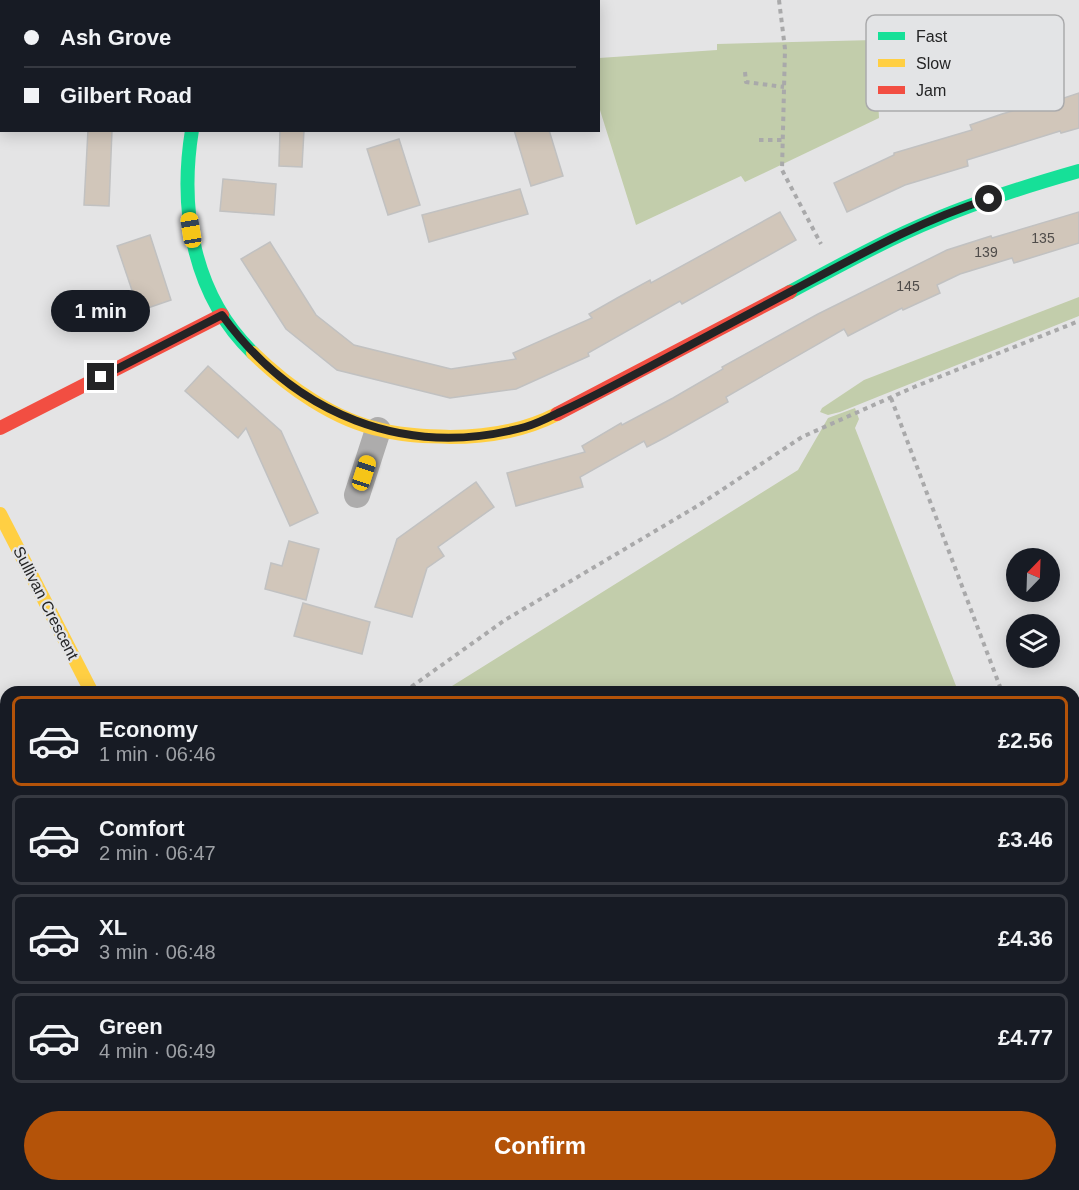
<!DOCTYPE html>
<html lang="en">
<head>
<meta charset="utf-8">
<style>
	:root { --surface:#171b24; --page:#20242c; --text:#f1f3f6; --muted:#9ea1a6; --line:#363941; --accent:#b45309 }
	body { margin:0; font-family:Arial,sans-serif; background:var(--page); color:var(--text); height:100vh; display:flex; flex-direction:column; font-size:22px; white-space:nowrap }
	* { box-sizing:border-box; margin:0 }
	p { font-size:20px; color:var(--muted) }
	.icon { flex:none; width:33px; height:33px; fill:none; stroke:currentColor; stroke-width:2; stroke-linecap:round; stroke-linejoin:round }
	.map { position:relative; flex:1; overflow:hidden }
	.side { position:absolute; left:0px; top:686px; width:1080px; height:506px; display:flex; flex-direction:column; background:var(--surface); border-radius:18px 18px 0 0; box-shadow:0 3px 15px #0003 }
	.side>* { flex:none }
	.guide { position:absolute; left:0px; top:0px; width:600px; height:132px; box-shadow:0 3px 15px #0003; display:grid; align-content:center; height:132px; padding:0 24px; background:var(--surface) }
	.needle { width:39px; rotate:23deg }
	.fabs { position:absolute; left:1006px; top:548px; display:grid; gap:12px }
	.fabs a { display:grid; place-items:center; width:54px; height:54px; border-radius:50%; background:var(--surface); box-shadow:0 3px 15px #0003; font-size:30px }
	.end { position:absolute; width:27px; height:27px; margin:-14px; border:8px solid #242425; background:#fff; box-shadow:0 0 0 3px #fff }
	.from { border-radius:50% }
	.bubble { position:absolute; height:42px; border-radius:21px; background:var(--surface); box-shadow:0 3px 15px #0003; font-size:20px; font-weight:700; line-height:42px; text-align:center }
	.car { position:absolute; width:18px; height:36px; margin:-18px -9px; border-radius:8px; box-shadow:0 0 4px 2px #0007; background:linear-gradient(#f5c518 24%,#345 0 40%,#f5c518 0 76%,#345 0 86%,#f5c518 0) }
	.guide b { display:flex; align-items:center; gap:21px; height:57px; font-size:22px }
	.guide b+b { border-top:2px solid var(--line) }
	.guide i { width:15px; height:15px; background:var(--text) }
	ul { padding:10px 0 0; list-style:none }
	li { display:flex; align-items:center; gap:18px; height:90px; margin:0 12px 9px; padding:0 12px; border:3px solid var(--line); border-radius:9px }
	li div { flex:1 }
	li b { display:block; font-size:22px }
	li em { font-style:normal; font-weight:700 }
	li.on { border-color:var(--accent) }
	li>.icon { width:54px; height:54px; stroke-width:1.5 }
	.cta { display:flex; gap:12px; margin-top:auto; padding:12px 24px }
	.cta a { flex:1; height:69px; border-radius:36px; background:var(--accent); color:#fff; font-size:24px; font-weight:700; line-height:69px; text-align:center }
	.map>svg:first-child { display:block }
	.green { fill:#c2cdab }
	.building { fill:#d1c6ba; stroke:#c1c1c1; stroke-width:1.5 }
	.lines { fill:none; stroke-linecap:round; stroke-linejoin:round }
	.path { stroke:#a9a9aa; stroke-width:4; stroke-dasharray:4.5 4.5; stroke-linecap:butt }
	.street { stroke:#adacac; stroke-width:26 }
	.fast { stroke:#16e098; stroke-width:14 }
	.slow { stroke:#ffcf43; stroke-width:14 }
	.jam { stroke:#f24e42; stroke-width:14 }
	.route { stroke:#242425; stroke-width:8 }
	.labels { text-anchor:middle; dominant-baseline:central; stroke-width:4.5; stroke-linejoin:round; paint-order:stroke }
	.number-label { font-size:14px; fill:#4f4c4a }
	.street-label { font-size:16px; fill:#242425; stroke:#e3e4e6 }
	.key { fill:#e3e4e6; stroke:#aaaaac; stroke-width:1.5 }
	.key-label { font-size:16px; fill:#242425 }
</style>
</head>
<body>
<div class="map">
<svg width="1079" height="1190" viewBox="0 0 1079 1190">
	<rect width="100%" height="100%" fill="#e4e4e5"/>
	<g class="green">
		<polygon points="875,40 879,118 745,182 741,176 636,225 599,107 599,58 717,50 717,44"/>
		<polygon points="1079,297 1079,316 840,412 828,415 820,412 822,408 864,380"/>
		<polygon points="855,408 859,419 855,428 958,691 444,691 798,470 828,418"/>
		<polygon points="1074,936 1079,950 1079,1190 481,1190 477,1185 1074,1185"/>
		<polygon points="19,1185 455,1185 459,1190 16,1190"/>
	</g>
	<g class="building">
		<polygon points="1079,93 1079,128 1061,133 1060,131 967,160 968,166 905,185 847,212 834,183 894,155 894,153 972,130 970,125 1002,114 1036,104 1037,107"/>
		<polygon points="88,130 112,130 109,206 84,205"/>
		<polygon points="280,130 304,130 302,167 279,166"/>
		<polygon points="514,130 549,130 563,176 531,186"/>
		<polygon points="399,139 420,205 388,215 367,149"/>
		<polygon points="223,179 276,184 274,215 220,211"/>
		<polygon points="520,189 528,214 429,242 422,215"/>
		<polygon points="780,212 796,240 682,304 680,301 588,353 589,356 516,389 450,398 337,370 286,329 241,259 270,242 316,315 354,345 451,369 516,359 513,353 592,318 589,314 619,297 650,280 651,283"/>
		<polygon points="1079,212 1079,243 1014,263 1012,258 960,274 937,285 940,293 903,310 902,308 848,336 844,329 726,397 728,402 666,437 647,447 644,441 580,477 583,487 516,506 507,473 585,452 582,446 621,423 622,425 673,398 723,369 722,367 818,314 947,250 991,236 992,238"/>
		<polygon points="150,235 171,300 139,311 117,246"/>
		<polygon points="208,366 281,431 318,513 290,526 246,428 238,438 185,391"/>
		<polygon points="476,482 494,507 438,547 444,556 427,568 412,617 375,607 397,539"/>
		<polygon points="289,541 319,549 306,600 265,589 271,563 282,566"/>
		<polygon points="303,603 370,622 362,654 294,636"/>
	</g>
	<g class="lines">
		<g class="path">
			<polyline points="779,0 785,49 782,170 821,244"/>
			<polyline points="745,72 746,82 784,87"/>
			<polyline points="759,140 783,140"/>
			<polyline points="891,398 1002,692"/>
			<polyline points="404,692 505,620 699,505 802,437 914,387 1079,321"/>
			<polyline points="1074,881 1079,894"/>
			<polyline points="0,1174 6,1164"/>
		</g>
		<g class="street">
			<polyline points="453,0 453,2"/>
			<polyline points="234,2 235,0"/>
			<polyline points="357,495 378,430"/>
			<polyline points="0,744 6,740"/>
		</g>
		<g class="fast">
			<path d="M192,130c-13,80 1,165 61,223"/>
			<path d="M790,292c47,-25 95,-52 144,-72 47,-20 96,-35 145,-49"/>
		</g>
		<g class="slow">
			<path d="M253,353c35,34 81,67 129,77 22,6 46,6 68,7 38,0 74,-6 107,-23"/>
			<polyline points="0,514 90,689 86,692"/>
		</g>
		<g class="jam">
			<polyline points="557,414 790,292"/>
			<polyline points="0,428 222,315"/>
		</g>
	</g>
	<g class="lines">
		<path class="route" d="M101,377l121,-62c72,99 183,145 303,112 11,-3 23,-9 33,-14 31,-14 60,-30 89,-45 57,-30 113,-60 169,-90 56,-30 112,-60 173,-79"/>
	</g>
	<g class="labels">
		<g class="number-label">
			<text x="1043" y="238">135</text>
			<text x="986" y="252">139</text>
			<text x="908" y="286">145</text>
		</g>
		<g class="street-label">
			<text transform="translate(46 603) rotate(63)">Sullivan Crescent</text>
		</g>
	</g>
	<rect x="866" y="15" width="198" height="96" rx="9" class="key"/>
	<rect x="878" y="32" width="27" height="8" fill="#16e098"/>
	<rect x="878" y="59" width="27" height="8" fill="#ffcf43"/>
	<rect x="878" y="86" width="27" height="8" fill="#f24e42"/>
	<g class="key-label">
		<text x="916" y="42">Fast</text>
		<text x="916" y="69">Slow</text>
		<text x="916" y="96">Jam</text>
	</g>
</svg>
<div class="fabs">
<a><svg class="needle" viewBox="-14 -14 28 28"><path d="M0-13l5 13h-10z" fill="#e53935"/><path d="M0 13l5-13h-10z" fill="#9ea1a6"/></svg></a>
<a><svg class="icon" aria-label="layers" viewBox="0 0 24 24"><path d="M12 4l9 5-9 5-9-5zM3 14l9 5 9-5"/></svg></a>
</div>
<i class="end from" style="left:989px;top:199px"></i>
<i class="end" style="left:101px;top:377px"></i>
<div class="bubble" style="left:51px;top:290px;width:99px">1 min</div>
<i class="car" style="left:191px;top:230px;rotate:351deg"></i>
<i class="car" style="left:364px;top:473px;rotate:18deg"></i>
<div class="guide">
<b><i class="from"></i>Ash Grove</b>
<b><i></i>Gilbert Road</b>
</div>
<section class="side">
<ul>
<li class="on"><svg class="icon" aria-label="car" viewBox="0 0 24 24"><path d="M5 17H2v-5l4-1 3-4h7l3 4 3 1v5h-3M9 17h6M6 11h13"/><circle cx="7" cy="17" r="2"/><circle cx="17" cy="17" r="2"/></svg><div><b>Economy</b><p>1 min · 06:46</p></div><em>£2.56</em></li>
<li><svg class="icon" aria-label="car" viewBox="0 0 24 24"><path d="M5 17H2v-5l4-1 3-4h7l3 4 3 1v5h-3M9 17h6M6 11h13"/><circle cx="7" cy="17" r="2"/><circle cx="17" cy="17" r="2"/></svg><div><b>Comfort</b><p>2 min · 06:47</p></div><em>£3.46</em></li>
<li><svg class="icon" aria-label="car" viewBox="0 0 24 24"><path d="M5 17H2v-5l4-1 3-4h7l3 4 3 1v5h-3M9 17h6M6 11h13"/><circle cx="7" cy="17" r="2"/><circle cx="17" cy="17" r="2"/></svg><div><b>XL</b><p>3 min · 06:48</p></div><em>£4.36</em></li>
<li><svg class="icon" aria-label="car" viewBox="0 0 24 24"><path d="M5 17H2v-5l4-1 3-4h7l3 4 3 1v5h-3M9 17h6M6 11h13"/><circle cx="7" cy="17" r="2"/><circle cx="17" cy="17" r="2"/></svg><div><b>Green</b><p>4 min · 06:49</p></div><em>£4.77</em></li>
</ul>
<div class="cta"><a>Confirm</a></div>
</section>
</div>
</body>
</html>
